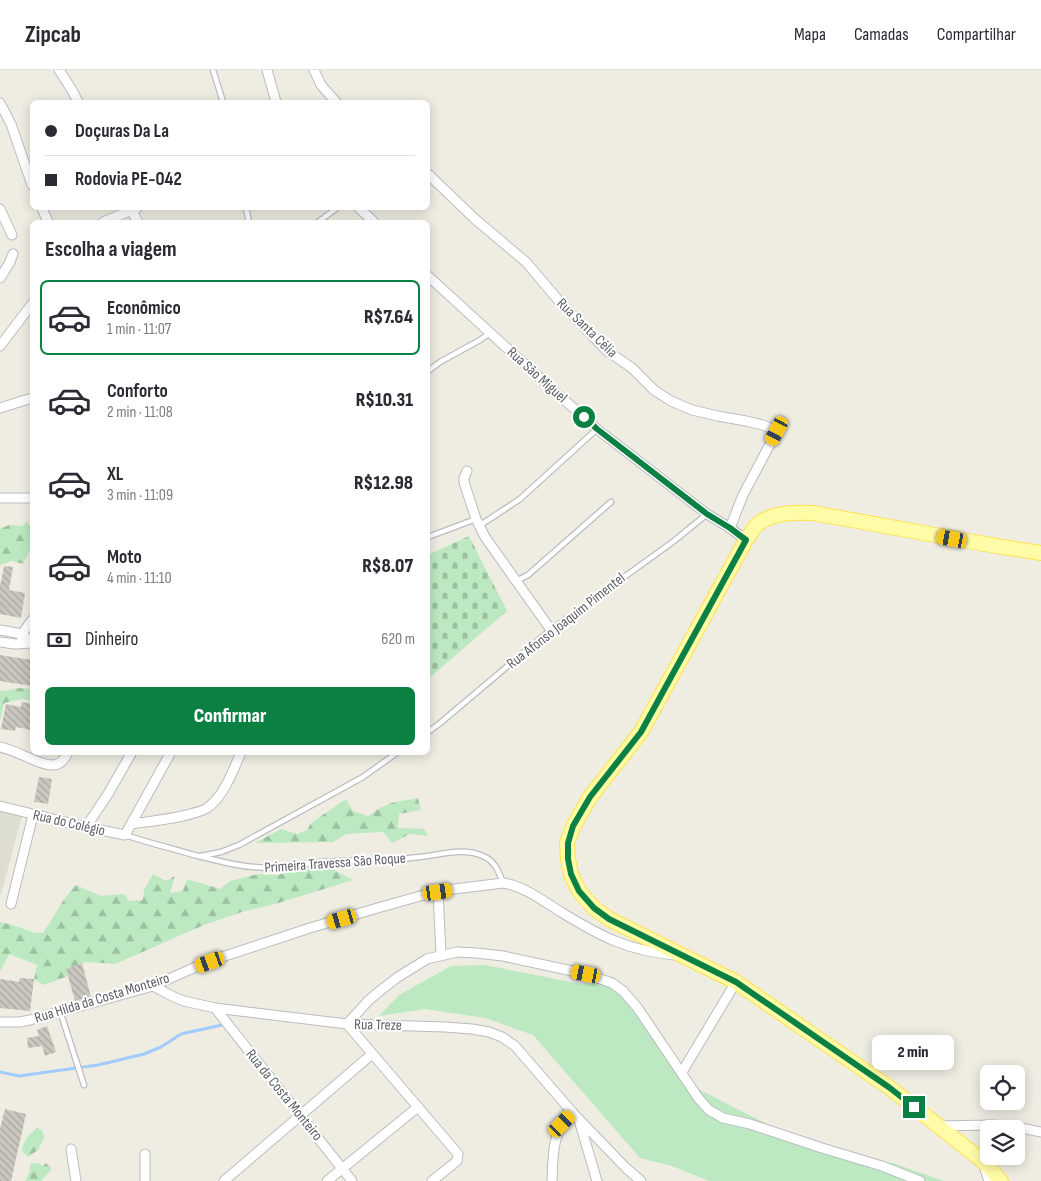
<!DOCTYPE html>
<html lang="pt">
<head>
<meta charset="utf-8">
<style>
	:root { --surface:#fff; --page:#f7f7f7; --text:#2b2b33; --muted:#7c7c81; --line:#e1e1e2; --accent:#0b8043 }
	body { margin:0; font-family:"Sofia Sans Condensed",sans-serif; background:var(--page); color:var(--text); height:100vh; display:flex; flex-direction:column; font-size:19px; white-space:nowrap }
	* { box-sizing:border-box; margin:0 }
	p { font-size:16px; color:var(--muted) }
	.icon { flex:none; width:28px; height:28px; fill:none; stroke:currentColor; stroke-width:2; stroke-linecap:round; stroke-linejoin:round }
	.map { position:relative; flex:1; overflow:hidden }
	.drawer { position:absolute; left:30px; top:150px; width:400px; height:535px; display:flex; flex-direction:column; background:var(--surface); border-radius:8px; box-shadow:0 2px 12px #0003 }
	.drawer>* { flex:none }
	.banner { position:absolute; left:30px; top:30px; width:400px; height:110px; border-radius:8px; box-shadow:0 2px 12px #0003; display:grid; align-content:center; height:110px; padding:0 15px; background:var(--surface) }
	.controls { position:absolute; left:980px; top:995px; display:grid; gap:10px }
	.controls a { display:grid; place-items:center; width:45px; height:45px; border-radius:8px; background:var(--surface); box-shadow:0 2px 12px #0003; font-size:25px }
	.end { position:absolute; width:22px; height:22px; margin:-11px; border:6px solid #0b8043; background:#fff; box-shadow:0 0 0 2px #fff }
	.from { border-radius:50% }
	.bubble { position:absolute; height:35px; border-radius:8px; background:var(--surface); box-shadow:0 2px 12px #0003; font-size:16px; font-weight:800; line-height:35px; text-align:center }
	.car { position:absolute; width:15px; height:30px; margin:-15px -8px; border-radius:6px; box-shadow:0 0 4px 1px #0007; background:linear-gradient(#f5c518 24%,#345 0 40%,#f5c518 0 76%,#345 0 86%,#f5c518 0) }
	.banner b { display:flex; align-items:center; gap:18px; height:48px; font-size:19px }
	.banner b+b { border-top:1px solid var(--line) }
	.banner i { width:12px; height:12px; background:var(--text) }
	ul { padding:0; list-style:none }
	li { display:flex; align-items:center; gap:15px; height:75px; margin:0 10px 8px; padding:0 5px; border:2px solid transparent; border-radius:8px }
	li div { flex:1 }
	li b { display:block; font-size:19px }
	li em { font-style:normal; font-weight:800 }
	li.active { border-color:var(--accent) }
	li>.icon { width:45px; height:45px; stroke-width:1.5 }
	h2 { padding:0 15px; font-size:22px; line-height:60px }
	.pay { display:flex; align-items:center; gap:12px; height:55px; padding:0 15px; font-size:19px }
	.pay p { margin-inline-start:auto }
	.primary-button { display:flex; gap:10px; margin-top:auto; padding:10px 15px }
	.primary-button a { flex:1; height:58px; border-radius:8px; background:var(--accent); color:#fff; font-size:20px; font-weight:800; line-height:58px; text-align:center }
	header { display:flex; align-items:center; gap:30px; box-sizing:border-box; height:70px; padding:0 25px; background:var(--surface); border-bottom:1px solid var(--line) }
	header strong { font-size:24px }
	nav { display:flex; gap:28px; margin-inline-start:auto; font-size:18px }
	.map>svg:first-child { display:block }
	.education { fill:#deddd1 }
	.grass { fill:#bce9c1 }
	.forest { fill:url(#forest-firs) }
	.cemetery { fill:url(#cemetery-stones) }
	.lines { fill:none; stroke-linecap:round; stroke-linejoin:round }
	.stream { stroke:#a2cbff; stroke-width:3 }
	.building { fill:url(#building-back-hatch) }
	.lane-casing { stroke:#babcc2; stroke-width:7 }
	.street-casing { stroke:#babcc2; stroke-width:11 }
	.primary-casing { stroke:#ffe24b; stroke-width:16 }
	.lane { stroke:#fff; stroke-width:4.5 }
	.street { stroke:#fff; stroke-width:9 }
	.primary { stroke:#fffba7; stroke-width:14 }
	.route { stroke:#0b8043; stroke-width:6 }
	.labels { text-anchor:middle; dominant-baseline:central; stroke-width:4; stroke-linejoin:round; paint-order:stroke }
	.street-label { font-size:15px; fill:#5a5e64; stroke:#fff }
</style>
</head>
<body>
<header>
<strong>Zipcab</strong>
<nav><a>Mapa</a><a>Camadas</a><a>Compartilhar</a></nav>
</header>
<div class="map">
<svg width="1041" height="1111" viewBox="0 0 1041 1111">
	<defs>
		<pattern id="forest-firs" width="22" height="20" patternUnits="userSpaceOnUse" patternTransform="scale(1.25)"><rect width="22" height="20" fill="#bce9c1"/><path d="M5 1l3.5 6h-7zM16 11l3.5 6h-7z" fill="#9cc0a0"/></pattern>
		<pattern id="cemetery-stones" width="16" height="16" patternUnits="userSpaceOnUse" patternTransform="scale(1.25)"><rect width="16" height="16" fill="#bce9c1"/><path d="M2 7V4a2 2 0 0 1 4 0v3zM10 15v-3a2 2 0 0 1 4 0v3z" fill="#9cc0a0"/></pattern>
		<pattern id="building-back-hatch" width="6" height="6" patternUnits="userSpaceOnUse" patternTransform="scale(1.25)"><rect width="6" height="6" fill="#cac7bf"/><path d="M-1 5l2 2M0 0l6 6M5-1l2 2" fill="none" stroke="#a7a59f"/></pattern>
	</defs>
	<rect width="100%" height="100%" fill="#efede2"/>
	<polygon class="education" points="0,741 22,746 1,824 0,824"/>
	<polygon class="grass" points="485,895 575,913 615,915 690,1015 824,1083 846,1089 893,1093 944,1111 709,1111 672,1096 640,1088 533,965 485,948 425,939 379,946 399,925 451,896"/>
	<g class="forest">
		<path d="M27,451c10,18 4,26 -4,43l-11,-3 -12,4v-36l9,-4 14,1z"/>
		<polygon points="18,618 32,619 32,631 22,629 4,633 0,651 0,620 6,621"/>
		<polygon points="418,728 421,740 399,744 398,758 424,759 428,766 410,764 392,773 383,762 346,764 333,772 255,773 281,759 297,764 307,760 311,753 346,729 353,741 368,746 380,738 391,733"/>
		<polygon points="325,795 353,810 272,835 245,841 204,855 115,894 86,892 66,899 68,906 44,915 34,909 37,895 9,884 0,902 0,852 13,855 35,863 43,863 65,828 76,815 101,826 124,824 129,831 143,830 144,820 153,804 166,811 175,806 170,823 183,821 187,809 220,819 230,811 258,804 277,805"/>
		<path d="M37,1058l5,2 2,8 -6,12 -10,7 -6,-6c2,-11 6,-16 15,-23z"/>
		<polygon points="38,1093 43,1096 46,1093 52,1099 41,1111 25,1111 30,1101 30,1094"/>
	</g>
	<polygon class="cemetery" points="469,466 507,541 428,609 428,485"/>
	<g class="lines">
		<polyline class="stream" points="0,1002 19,1006 98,995 144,984 161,977 181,964 222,955"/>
	</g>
	<g class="building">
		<polygon points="4,496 13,497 9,520 25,523 21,548 0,544 0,513 1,513"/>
		<polygon points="0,585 32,590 32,616 0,611"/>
		<polygon points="22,632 32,634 32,650 31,660 16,657 15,661 1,659 6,634 21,637"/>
		<polygon points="39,707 52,709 48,734 34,732"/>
		<polygon points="82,893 91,927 75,931 66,899"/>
		<polygon points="20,908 34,909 30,941 0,938 0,909 19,912"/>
		<polygon points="47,956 56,982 45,986 42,976 28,978 27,968 39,966 37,960"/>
		<polygon points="5,1039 26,1044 11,1111 0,1111 0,1059"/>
	</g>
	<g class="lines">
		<g class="lane-casing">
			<g id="lane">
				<polyline points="213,0 223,32"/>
				<polyline points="246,138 249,152"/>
				<polyline points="318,152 337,138"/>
				<polyline points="428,301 440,292 480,270 490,263"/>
				<polyline points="479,456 520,429 597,359"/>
				<polyline points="428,467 476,449"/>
				<polyline points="516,511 528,505 611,432"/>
				<polyline points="428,662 439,654 548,562 674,471 707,444"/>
				<path d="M125,765c24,8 49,14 73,21 19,4 36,10 56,11 23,3 45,-3 67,-5 33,-2 66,-1 99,-5 21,-2 42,-10 63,-1 12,5 16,16 20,27"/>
				<polyline points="201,786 221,782 239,775 363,707 398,682"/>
				<polyline points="60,941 84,1015"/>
			</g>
		</g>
		<g class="street-casing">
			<g id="street">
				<polyline points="59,0 72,20 78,32"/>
				<polyline points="267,0 276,32"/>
				<polyline points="314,0 321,15 336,32"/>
				<polyline points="0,33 11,54 32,115"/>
				<polyline points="428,104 475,149 526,192 559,231 606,280 632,298 654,320 671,331 692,340 718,346 746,351 763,355 777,361 743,425 730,458"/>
				<polyline points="42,138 48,152"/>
				<polyline points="130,138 138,152"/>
				<polyline points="359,138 374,152"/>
				<polyline points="0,139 12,165"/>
				<polyline points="103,152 137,138"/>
				<polyline points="428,206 543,311 597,359 707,444 730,458 746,470"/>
				<polyline points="0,208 10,192 13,184"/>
				<polyline points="0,276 32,234"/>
				<polyline points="0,338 32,328"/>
				<polyline points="467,401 464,408 464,412 476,449 485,467 551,560"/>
				<polyline points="0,428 31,428 32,427"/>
				<polyline points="0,560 22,564 32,572"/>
				<polyline points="22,569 22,564 32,550"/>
				<polyline points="0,572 15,574 32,573"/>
				<path d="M0,677c9,2 18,6 27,10 15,6 32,17 41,-5"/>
				<polyline points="0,736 86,757 125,765 171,682"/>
				<path d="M132,754c19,-3 60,-7 75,-16 16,-10 27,-39 34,-56"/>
				<polyline points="86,757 108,724 132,682"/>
				<polyline points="438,821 441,885"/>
				<polyline points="11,834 33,745"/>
				<polyline points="153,916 174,927 184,931 215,938 347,954 445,957 472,959 489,962 502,967 515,976 573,1043 626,1098 641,1111"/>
				<polyline points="215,938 352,1111"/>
				<path d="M0,952h20l10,-2 123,-34 45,-20 24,-9 88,-29 64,-19 64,-18 65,-8c21,3 40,18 58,29 39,24 67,39 114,43"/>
				<polyline points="682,1002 736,912"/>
				<polyline points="579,1050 597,1111"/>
				<polyline points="939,1056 992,1055 1016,1057 1041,1062"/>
				<polyline points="71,1079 76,1111"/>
				<polyline points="145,1084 145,1111"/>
				<polyline points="984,1096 989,1111"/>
				<polyline points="224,1111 372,984"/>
				<polyline points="327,1111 418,1037"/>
				<polyline points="432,1111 457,1091 458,1084 347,954 369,930 381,920 398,907 427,889 457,882 476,883 503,886 586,904 612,913 623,921 637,937 699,1029 709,1040 723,1048 750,1054 822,1078 882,1096 920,1111"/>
				<path d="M552,1111c1,-18 0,-40 10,-56 3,-5 7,-8 11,-12"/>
			</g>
		</g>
		<g class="primary-casing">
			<path id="primary" d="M1001,1111l-18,-20 -93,-73 -154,-106 -127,-63 -15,-11 -15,-17 -8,-17 -3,-15 -1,-16 6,-16 17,-30 51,-65 105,-192c4,-5 7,-12 12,-16 14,-12 38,-12 55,-11l172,31 56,9"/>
		</g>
		<use href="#lane" class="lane"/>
		<use href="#street" class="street"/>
		<use href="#primary" class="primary"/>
	</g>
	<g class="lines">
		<polyline class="route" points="584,347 597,359 707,444 730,458 746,470 641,662 590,727 573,756 568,773 568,789 571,804 579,821 594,838 609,849 736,912 890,1018 914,1037"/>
	</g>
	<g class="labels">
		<g class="street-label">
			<text transform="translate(587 258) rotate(44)">Rua Santa Célia</text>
			<text transform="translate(537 305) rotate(42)">Rua São Miguel</text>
			<text transform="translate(566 551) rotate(-38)">Rua Afonso Joaquim Pimentel</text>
			<text transform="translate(69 753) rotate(13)">Rua do Colégio</text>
			<text transform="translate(335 793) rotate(-4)">Primeira Travessa São Roque</text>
			<text transform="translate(102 928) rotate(-17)">Rua Hilda da Costa Monteiro</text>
			<text transform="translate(378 955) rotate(1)">Rua Treze</text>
			<text transform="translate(284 1025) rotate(51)">Rua da Costa Monteiro</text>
		</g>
	</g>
</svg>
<div class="controls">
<a><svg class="icon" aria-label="locate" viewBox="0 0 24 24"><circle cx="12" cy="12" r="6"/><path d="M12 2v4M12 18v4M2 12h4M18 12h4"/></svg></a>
<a><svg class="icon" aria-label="layers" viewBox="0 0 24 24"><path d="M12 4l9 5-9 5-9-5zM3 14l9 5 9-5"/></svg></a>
</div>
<i class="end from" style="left:584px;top:347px"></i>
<i class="end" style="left:914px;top:1037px"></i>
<div class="bubble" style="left:872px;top:965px;width:82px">2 min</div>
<i class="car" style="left:777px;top:361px;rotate:208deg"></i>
<i class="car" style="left:952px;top:469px;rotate:280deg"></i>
<i class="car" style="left:438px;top:822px;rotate:82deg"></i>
<i class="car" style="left:342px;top:849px;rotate:254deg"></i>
<i class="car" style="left:210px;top:892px;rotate:250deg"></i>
<i class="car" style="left:586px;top:904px;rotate:281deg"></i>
<i class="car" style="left:562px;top:1054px;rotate:44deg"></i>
<div class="banner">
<b><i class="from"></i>Doçuras Da La</b>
<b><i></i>Rodovia PE-042</b>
</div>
<section class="drawer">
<h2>Escolha a viagem</h2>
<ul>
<li class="active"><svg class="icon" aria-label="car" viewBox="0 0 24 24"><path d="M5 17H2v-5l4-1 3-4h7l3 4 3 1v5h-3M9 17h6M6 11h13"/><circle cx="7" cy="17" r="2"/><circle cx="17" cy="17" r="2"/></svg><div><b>Econômico</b><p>1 min · 11:07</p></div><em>R$7.64</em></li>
<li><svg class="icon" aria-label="car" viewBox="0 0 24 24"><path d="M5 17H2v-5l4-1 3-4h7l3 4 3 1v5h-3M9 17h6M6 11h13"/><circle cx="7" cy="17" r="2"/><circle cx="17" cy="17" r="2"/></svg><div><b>Conforto</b><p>2 min · 11:08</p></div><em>R$10.31</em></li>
<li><svg class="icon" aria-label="car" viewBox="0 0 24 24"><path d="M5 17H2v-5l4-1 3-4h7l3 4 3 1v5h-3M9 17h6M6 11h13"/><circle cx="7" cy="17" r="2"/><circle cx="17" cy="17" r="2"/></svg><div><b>XL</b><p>3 min · 11:09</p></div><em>R$12.98</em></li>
<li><svg class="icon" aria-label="car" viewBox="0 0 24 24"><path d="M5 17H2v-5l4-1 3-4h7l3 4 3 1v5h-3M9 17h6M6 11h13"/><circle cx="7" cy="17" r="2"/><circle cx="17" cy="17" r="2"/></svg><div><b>Moto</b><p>4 min · 11:10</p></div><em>R$8.07</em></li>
</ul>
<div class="pay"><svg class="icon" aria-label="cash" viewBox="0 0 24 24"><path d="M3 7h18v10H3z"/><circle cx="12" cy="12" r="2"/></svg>Dinheiro<p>620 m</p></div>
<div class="primary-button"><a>Confirmar</a></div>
</section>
</div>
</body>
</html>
